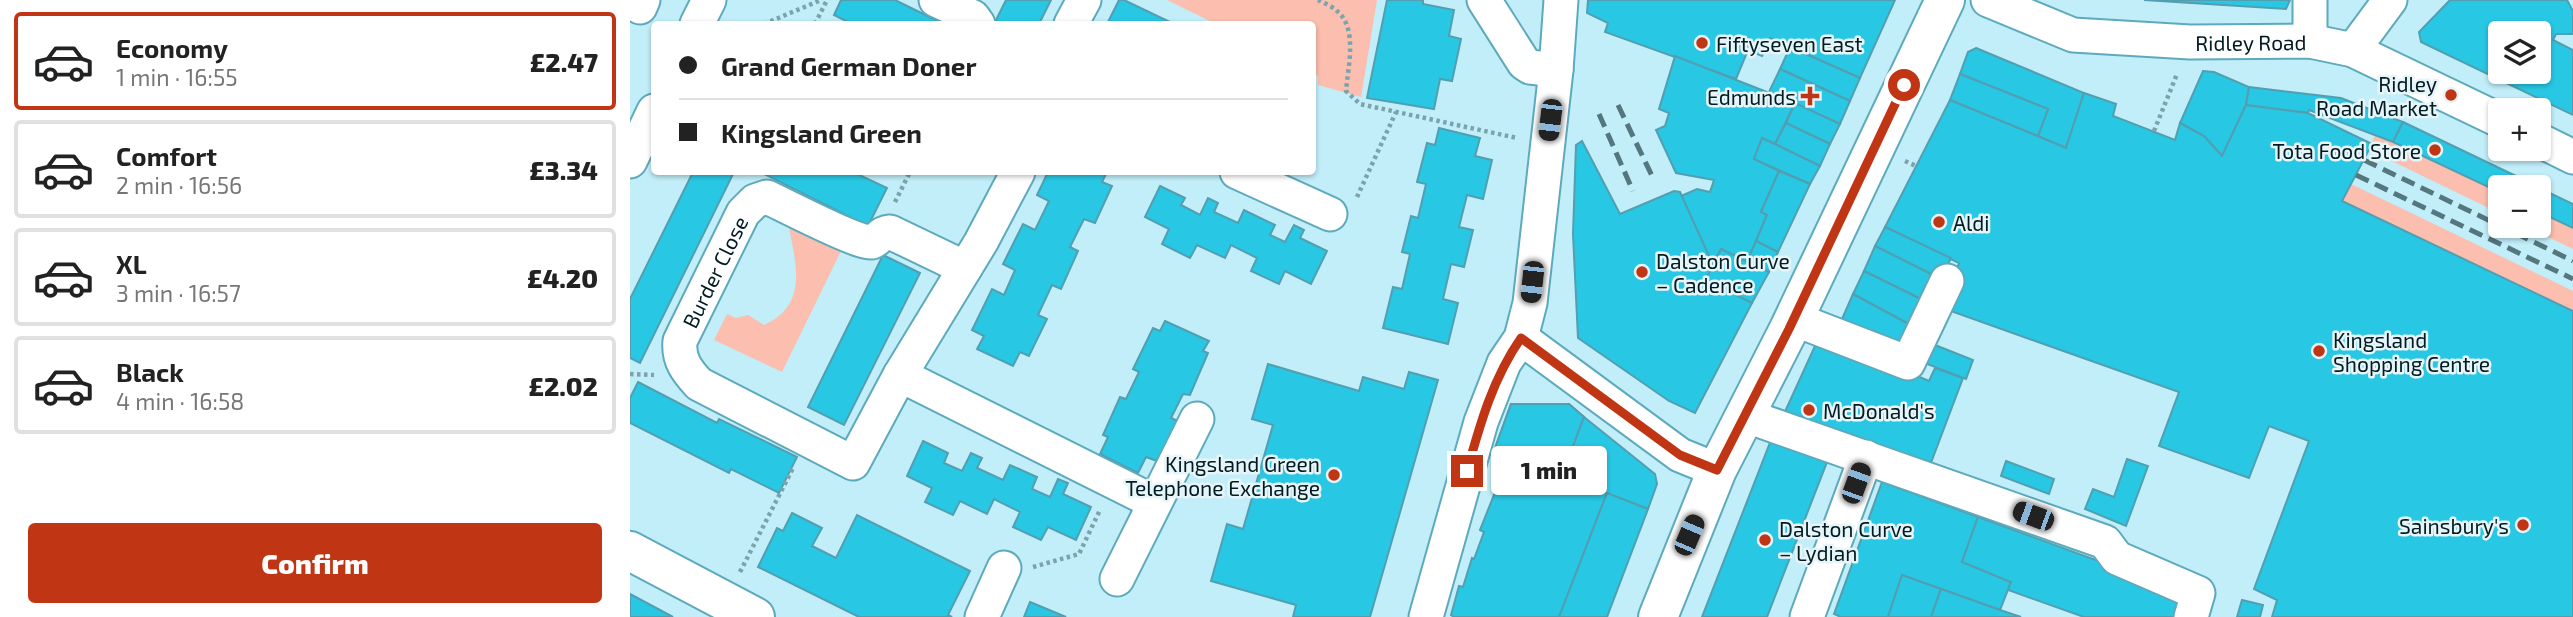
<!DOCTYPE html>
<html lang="en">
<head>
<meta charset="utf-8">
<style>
	:root { --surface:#fff; --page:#f6f6f6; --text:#222; --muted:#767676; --line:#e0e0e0; --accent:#c03614 }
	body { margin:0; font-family:"Exo 2",sans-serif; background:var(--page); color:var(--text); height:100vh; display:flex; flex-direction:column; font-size:26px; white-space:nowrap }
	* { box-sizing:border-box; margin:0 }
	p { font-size:23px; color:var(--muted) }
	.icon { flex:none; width:38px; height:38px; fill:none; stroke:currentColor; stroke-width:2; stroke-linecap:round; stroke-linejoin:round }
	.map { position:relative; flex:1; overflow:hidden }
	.drawer { display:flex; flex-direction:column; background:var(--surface); width:630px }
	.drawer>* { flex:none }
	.banner { position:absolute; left:21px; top:21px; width:665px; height:154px; border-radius:7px; box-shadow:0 2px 5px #0004; display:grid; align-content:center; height:154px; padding:0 28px; background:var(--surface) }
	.controls { position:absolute; left:1858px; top:21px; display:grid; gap:14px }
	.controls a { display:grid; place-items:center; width:63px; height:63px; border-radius:7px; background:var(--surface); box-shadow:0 2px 5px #0004; font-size:35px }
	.end { position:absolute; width:32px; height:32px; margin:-16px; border:9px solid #c03614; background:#fff; box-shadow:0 0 0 4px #fff }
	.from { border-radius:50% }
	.bubble { position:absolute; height:49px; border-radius:7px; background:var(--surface); box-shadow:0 2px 5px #0004; font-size:23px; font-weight:800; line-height:49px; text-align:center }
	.car { position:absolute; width:21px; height:42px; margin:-21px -10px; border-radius:9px; box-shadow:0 0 5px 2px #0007; background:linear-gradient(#222 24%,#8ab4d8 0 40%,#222 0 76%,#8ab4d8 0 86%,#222 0) }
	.banner b { display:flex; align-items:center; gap:24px; height:66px; font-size:26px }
	.banner b+b { border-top:2px solid var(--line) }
	.banner i { width:18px; height:18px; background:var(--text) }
	ul { padding:12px 0 0; list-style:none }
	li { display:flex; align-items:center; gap:21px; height:98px; margin:0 14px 10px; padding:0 14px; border:4px solid var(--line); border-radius:7px }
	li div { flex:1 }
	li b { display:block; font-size:26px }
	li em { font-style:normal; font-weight:800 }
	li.active { border-color:var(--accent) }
	li>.icon { width:63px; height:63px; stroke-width:1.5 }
	.cta { display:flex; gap:14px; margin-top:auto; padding:14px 28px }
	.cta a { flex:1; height:80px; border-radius:7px; background:var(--accent); color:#fff; font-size:28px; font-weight:800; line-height:80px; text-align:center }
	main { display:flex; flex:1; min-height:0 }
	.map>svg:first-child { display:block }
	.green { fill:#fbbeaf }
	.building { fill:#28c7e4; stroke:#519fb1; stroke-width:2; fill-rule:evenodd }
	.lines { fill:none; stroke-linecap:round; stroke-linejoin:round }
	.minor-casing { stroke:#5daabc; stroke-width:37 }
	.major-casing { stroke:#5daabc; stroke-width:42 }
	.highway-casing { stroke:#5daabc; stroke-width:42 }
	.path { stroke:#7ca3ac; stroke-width:4.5; stroke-dasharray:3.5 3.5; stroke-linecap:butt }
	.minor { stroke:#fff; stroke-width:33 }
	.major { stroke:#fff; stroke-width:38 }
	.highway { stroke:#fff; stroke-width:38 }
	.rail { stroke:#54777f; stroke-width:5; stroke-dasharray:14 7; stroke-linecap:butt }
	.route { stroke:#c03614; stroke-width:9 }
	.poi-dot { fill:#c03614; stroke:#e7f5f9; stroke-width:2.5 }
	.labels { text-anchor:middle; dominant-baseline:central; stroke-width:5; stroke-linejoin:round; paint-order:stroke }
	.street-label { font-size:21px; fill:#001b22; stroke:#e7f5f9 }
	.poi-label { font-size:21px; fill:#001b22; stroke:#e7f5f9; text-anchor:start }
</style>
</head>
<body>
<main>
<section class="drawer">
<ul>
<li class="active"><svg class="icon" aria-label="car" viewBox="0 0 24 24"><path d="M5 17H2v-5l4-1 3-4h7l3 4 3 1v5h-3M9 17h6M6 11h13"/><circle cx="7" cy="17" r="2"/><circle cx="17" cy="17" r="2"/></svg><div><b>Economy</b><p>1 min · 16:55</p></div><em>£2.47</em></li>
<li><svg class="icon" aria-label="car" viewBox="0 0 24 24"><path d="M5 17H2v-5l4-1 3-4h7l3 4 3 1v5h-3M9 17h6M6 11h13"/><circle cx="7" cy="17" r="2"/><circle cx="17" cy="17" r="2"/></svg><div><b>Comfort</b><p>2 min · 16:56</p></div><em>£3.34</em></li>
<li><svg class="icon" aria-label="car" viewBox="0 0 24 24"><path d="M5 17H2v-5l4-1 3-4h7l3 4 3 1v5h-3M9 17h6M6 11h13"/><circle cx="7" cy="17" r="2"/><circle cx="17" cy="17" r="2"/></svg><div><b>XL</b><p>3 min · 16:57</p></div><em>£4.20</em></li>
<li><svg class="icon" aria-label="car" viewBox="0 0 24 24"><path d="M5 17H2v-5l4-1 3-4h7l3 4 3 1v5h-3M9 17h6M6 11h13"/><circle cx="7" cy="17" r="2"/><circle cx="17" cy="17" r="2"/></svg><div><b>Black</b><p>4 min · 16:58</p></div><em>£2.02</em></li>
</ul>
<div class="cta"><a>Confirm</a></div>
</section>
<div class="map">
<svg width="1943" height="617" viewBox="0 0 1943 617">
	<rect width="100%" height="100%" fill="#c1eef9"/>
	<g class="green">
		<polygon points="537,0 747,0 731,97 688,85 688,76 683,73 682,24 586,24"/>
		<polygon points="1745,135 1871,193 1871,214 1739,150"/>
		<polygon points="1721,184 1943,291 1943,311 1712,201"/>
		<polygon points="1909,212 1943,228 1943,249 1895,226 1909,226"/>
		<path d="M158,222l54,27 -60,123 -68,-32 13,-26 9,4 12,-3 16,10c46,-21 31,-63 24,-103z"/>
	</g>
	<g class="building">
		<polygon points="211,0 265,0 314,24 222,24 204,15"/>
		<polygon points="376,0 421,0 409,24 364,24"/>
		<polygon points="489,0 494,0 544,24 477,24"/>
		<polygon points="757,0 793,0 793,4 824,10 819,36 831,39 822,81 810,79 804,109 737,98"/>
		<polygon points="958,0 1265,0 1230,78 1140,38 1132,56 1118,50 1106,79 975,32 978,23 957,13"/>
		<polygon points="1514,0 1660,0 1656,9"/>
		<path d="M1820,0h117l6,11v23h-17l-3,6 20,10v65l-152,-73 -2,-10zM1871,33h38v39h-38z"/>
		<polygon points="1160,47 1230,78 1220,101 1150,69"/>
		<polygon points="1346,48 1454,93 1436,148 1408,136 1418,109 1330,74 1338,52"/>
		<polygon points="1045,56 1165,103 1145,144 1132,138 1124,159 1149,171 1131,212 1137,215 1117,262 1091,249 1083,265 1051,196 1067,189 1080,192 1084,180 1046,173 1026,130 1035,126 1039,113 1029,109"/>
		<polygon points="1150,69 1220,101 1210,124 1139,92"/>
		<polygon points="1573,71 1584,72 1619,87 1616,105 1592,156 1574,136 1550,123"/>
		<polygon points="1330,74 1418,109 1408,136 1320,100"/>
		<polygon points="1619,87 1711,98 1773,122 1763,142 1679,110 1678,113 1616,105"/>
		<polygon points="1454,93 1486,104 1483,116 1545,140 1550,123 1574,136 1592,156 1616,105 1678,113 1742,144 1712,201 1943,311 1943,617 1642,617 1647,600 1624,589 1679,441 1639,426 1619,478 1529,446 1549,392 1315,309 1329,263 1255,227 1320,100 1436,148"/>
		<polygon points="1165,103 1210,124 1200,144 1156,123"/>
		<polygon points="1773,122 1909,187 1871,187 1871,193 1763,142"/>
		<polygon points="1156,123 1200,144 1190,166 1145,144"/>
		<polygon points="809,128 850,138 845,156 862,160 853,199 837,195 829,227 843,230 834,267 821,264 813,299 828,303 818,344 753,328 763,287 772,289 780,254 772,252 781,216 788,218 796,184 787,182 797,143 805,145"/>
		<polygon points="1132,138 1190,166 1180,184 1124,159"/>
		<polygon points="952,141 990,214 1044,191 1050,192 1083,265 1076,279 1122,303 1065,413 1039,401 948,338 943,234 946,145"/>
		<polygon points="1149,171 1180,184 1148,252 1126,241 1137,215 1131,212"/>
		<polygon points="63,172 104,172 10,363 0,358 0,299"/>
		<polygon points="133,172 223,172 257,188 238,226 132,173"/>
		<polygon points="418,172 477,172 472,182 482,186 465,223 454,219 440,247 448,251 431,289 422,285 408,315 417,319 399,356 390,352 383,366 347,349 354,336 342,330 362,289 374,295 385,270 373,264 393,224 405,230 419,201 407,195"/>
		<polygon points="530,186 555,198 551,205 570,215 578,198 588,203 584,212 608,223 614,210 645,225 640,235 655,242 664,225 674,230 670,238 697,251 681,284 655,271 649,284 621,271 627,258 601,245 595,258 567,245 560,258 532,244 539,229 515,217"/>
		<polygon points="1909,188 1943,204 1943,228 1909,212"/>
		<polygon points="1255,227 1321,258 1311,279 1245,246"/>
		<polygon points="1126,241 1148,252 1139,272 1117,262"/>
		<polygon points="1245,246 1311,279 1299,303 1234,271"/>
		<polygon points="1091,249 1139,272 1122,303 1076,279"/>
		<polygon points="253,255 290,273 214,425 178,407"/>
		<polygon points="1234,271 1299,303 1286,328 1223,294"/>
		<polygon points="1223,294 1286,328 1275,349 1212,319"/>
		<polygon points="535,321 579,341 573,351 578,353 560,395 553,394 541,418 548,421 527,461 516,457 508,473 470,454 478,437 473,435 490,397 496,399 509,372 503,369 523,328 530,331"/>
		<polygon points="1190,335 1299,381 1305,368 1333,378 1299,468 1153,416"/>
		<polygon points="1300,343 1343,360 1336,379 1292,362"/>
		<polygon points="638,364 729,391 733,377 774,389 779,372 808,380 740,617 663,617 666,605 581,581 597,524 613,529 643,425 622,419"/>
		<polygon points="8,382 87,423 89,419 167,457 149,493 101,469 99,473 0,423 0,398"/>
		<polygon points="881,404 939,404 954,417 932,476 977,493 929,617 824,617 821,615 829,586 833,587 842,558 844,559 854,532 850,530 879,457 864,451"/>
		<polygon points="881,404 939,404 954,417 932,476 864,451"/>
		<polygon points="954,417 1025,474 1027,484 1018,509 932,476"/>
		<polygon points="1141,440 1197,462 1137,617 1072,617"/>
		<polygon points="293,441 318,453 314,463 332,471 341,453 352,458 347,468 373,480 380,465 407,477 402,489 420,497 428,479 438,483 433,494 461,507 446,540 418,527 411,540 383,527 390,512 364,499 357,514 330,501 323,515 295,502 302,488 277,476"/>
		<polygon points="1497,459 1518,466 1496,526 1455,509 1463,489 1484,497"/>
		<polygon points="1376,461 1424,479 1419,494 1371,476"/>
		<polygon points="1252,482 1348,517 1332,562 1381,582 1370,610 1272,575 1258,617 1211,617 1204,614"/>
		<polygon points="977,493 1018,509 977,617 929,617"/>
		<polygon points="162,513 192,528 182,546 206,558 227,515 340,571 318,615 322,617 229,617 128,567 147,528 153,531"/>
		<polygon points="1348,517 1559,594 1550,617 1454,617 1378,590 1381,582 1332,562"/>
		<polygon points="1272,575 1311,589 1301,617 1258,617"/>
		<polygon points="1311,589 1370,610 1391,617 1301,617"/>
		<polygon points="0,594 43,617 0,617"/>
		<polygon points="1612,600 1633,605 1630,617 1607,617"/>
		<polygon points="400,602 436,617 394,617"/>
	</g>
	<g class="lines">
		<g class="minor-casing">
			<g id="minor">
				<polyline points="306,0 343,17 348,24"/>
				<polyline points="854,0 894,63 900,67 926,70"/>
				<path id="s1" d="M1358,0l85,35 117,7 120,-1 43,9 148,71"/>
				<polyline points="1680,0 1680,41"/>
				<polyline points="10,7 13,0"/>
				<polyline points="67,24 79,0"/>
				<polyline points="441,24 454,0"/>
				<polyline points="1723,50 1760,0"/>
				<polyline points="1909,140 1943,157"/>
				<polyline points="0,161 24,111"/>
				<polyline points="388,172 351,242 270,375 524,502"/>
				<polyline points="607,172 700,214"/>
				<polyline points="1164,319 1278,363 1317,281"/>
				<polyline points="891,338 1050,455 1087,470"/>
				<path id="s2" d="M270,375l-47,88 -154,-79c-12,-13 -21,-24 -19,-43l63,-128 12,-12 12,-4c15,7 94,48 105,45 8,-3 7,-9 18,-10l75,36"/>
				<polyline points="1114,415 1475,542 1487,558 1568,593 1561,617"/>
				<polyline points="487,579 567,419"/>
				<polyline points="352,617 374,568"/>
				<polyline points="796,617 851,422 874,363 891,338 900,303 926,70 931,0"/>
				<polyline points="1177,617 1236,457"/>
			</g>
		</g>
		<g class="major-casing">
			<polyline id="major" points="0,551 125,617"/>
		</g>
		<g class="highway-casing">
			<polyline id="highway" points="1028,617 1087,470 1159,329 1315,0"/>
		</g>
		<g class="path">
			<path d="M688,0c6,3 14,6 19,11 21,17 11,56 9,80l14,13 157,34"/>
			<polyline points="134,24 191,0"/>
			<polyline points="185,24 197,0"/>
			<polyline points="1524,131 1547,74"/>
			<polyline points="1275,161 1286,166"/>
			<polyline points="727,197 766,112"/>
			<polyline points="265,202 280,172"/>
			<polyline points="0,374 24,375"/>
			<polyline points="403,567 449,554 470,510"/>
			<polyline points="110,572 163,468"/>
		</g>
		<use href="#minor" class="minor"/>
		<use href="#major" class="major"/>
		<use href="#highway" class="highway"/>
		<g class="rail">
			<polyline points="988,105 1024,180"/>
			<polyline points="969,114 1003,191"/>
			<polyline points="1734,160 1943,261"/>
			<polyline points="1726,175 1943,279"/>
		</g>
	</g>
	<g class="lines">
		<path class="route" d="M837,471c13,-47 26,-93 54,-133l159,117 37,15 72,-141 115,-244"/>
	</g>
	<g class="poi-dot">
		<circle cx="1072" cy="43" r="7"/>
		<circle cx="1821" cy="95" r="7"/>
		<path d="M1176.5 85.5h7v7h7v7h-7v7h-7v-7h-7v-7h7z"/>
		<circle cx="1805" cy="150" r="7"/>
		<circle cx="1309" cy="222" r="7"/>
		<circle cx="1012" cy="272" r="7"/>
		<circle cx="1689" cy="351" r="7"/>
		<circle cx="1179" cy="410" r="7"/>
		<circle cx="704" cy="475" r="7"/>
		<circle cx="1893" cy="525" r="7"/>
		<circle cx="1135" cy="540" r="7"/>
	</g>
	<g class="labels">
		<g class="street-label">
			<text stroke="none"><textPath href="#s1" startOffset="270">Ridley Road</textPath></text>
			<text stroke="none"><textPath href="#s2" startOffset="399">Burder Close</textPath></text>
		</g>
		<g class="poi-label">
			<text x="1086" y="43">Fiftyseven East</text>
			<text x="1807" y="83" text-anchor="end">Ridley<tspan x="1807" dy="24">Road Market</tspan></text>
			<text x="1166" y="96" text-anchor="end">Edmunds</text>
			<text x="1791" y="150" text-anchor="end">Tota Food Store</text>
			<text x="1323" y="222">Aldi</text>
			<text x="1026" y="260">Dalston Curve<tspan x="1026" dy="24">– Cadence</tspan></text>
			<text x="1703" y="339">Kingsland<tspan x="1703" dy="24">Shopping Centre</tspan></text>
			<text x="1193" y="410">McDonald's</text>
			<text x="690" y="463" text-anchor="end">Kingsland Green<tspan x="690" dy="24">Telephone Exchange</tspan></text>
			<text x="1879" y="525" text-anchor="end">Sainsbury's</text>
			<text x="1149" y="528">Dalston Curve<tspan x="1149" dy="24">– Lydian</tspan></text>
		</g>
	</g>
</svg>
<div class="controls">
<a><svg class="icon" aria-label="layers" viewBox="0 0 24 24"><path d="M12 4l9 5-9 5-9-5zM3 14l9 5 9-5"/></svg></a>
<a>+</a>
<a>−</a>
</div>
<i class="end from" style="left:1274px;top:85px"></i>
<i class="end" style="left:837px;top:471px"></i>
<div class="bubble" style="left:861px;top:446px;width:116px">1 min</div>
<i class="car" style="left:920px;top:120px;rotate:187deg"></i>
<i class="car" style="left:902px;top:282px;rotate:186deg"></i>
<i class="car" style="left:1226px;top:483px;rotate:20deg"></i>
<i class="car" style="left:1403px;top:516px;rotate:290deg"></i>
<i class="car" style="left:1059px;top:535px;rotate:23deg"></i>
<div class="banner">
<b><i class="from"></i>Grand German Doner</b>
<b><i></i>Kingsland Green</b>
</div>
</div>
</main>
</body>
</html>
